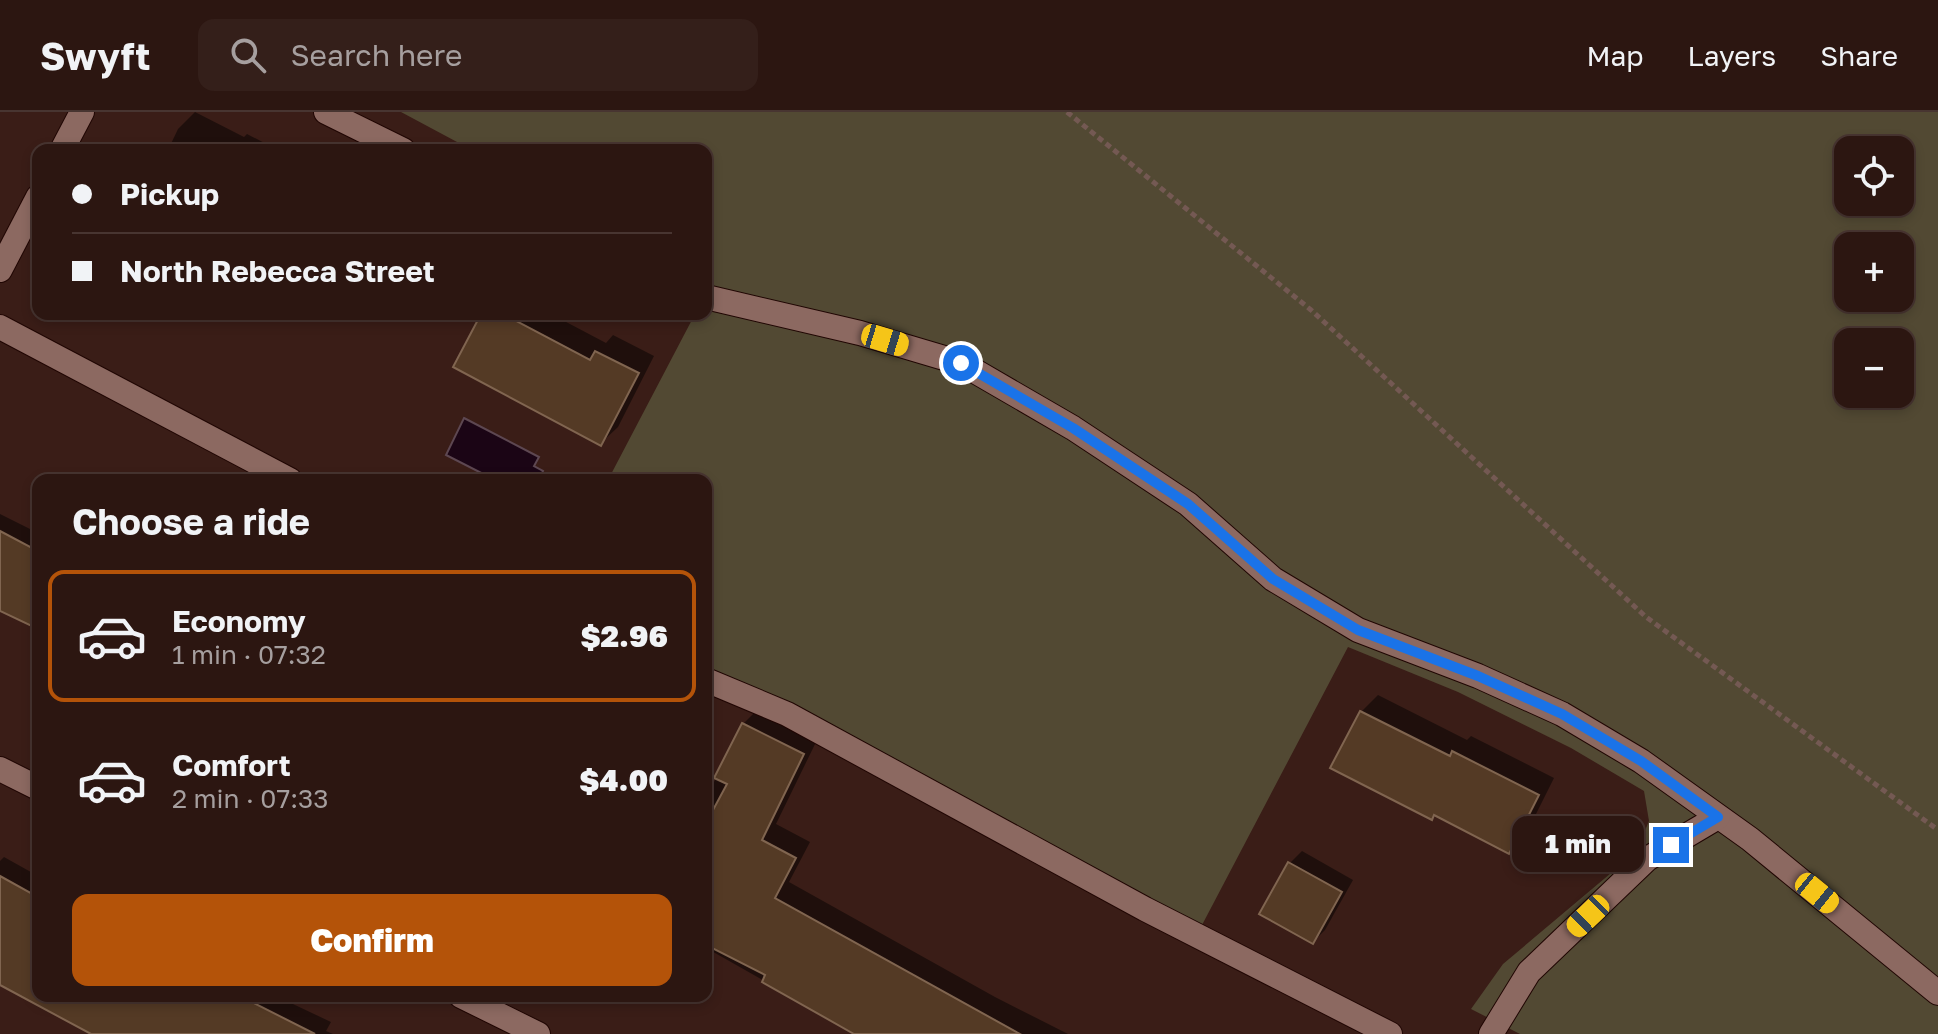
<!DOCTYPE html>
<html lang="en">
<head>
<meta charset="utf-8">
<style>
	:root { --surface:#2c1611; --page:#341f1a; --text:#f1f3f6; --muted:#a69f9f; --line:#483531; --accent:#b45309 }
	body { margin:0; font-family:"Golos Text",sans-serif; background:var(--page); color:var(--text); height:100vh; display:flex; flex-direction:column; font-size:30px; white-space:nowrap }
	* { box-sizing:border-box; margin:0 }
	p { font-size:26px; color:var(--muted) }
	.icon { flex:none; width:44px; height:44px; fill:none; stroke:currentColor; stroke-width:2; stroke-linecap:round; stroke-linejoin:round }
	.map { position:relative; flex:1; overflow:hidden }
	.panel { position:absolute; left:32px; top:362px; width:680px; height:528px; display:flex; flex-direction:column; background:var(--surface); border-radius:16px; box-shadow:0 4px 12px #0003,0 0 0 2px var(--line) }
	.panel>* { flex:none }
	.guide { position:absolute; left:32px; top:32px; width:680px; height:176px; border-radius:16px; box-shadow:0 4px 12px #0003,0 0 0 2px var(--line); display:grid; align-content:center; height:176px; padding:0 40px; background:var(--surface) }
	.buttons { position:absolute; left:1834px; top:24px; display:grid; gap:16px }
	.buttons a { display:grid; place-items:center; width:80px; height:80px; border-radius:16px; background:var(--surface); box-shadow:0 4px 12px #0003,0 0 0 2px var(--line); font-size:40px }
	.end { position:absolute; width:36px; height:36px; margin:-18px; border:10px solid #1a73e8; background:#fff; box-shadow:0 0 0 4px #fff }
	.from { border-radius:50% }
	.bubble { position:absolute; height:56px; border-radius:16px; background:var(--surface); box-shadow:0 4px 12px #0003,0 0 0 2px var(--line); font-size:26px; font-weight:800; line-height:56px; text-align:center }
	.car { position:absolute; width:24px; height:48px; margin:-24px -12px; border-radius:10px; box-shadow:0 0 6px 2px #0007; background:linear-gradient(#f5c518 24%,#345 0 40%,#f5c518 0 76%,#345 0 86%,#f5c518 0) }
	.guide b { display:flex; align-items:center; gap:28px; height:76px; font-size:30px }
	.guide b+b { border-top:2px solid var(--line) }
	.guide i { width:20px; height:20px; background:var(--text) }
	ul { padding:0; list-style:none }
	li { display:flex; align-items:center; gap:24px; height:132px; margin:0 16px 12px; padding:0 24px; border:4px solid transparent; border-radius:16px }
	li div { flex:1 }
	li b { display:block; font-size:30px }
	li em { font-style:normal; font-weight:800 }
	li.on { border-color:var(--accent) }
	li>.icon { width:72px; height:72px; stroke-width:1.5 }
	h2 { padding:0 40px; font-size:36px; line-height:96px }
	.cta { display:flex; gap:16px; margin-top:auto; padding:16px 40px }
	.cta a { flex:1; height:92px; border-radius:16px; background:var(--accent); color:#fff; font-size:32px; font-weight:800; line-height:92px; text-align:center }
	header { display:flex; align-items:center; gap:48px; box-sizing:border-box; height:112px; padding:0 40px; background:var(--surface); border-bottom:2px solid var(--line) }
	header strong { font-size:38px }
	nav { display:flex; gap:44px; margin-inline-start:auto; font-size:28px }
	.search { width:560px; height:72px; background:var(--page); display:flex; align-items:center; gap:20px; box-sizing:border-box; padding:0 28px; border-radius:16px; color:var(--muted); font-size:30px }
	.map>svg:first-child { display:block }
	.green { fill:#524933; fill-rule:evenodd }
	.water { fill:#1b0515; stroke:#5d4751; stroke-width:2 }
	.shadow { fill:#0007 }
	.building { fill:#543a25; stroke:#806550; stroke-width:2 }
	.lines { fill:none; stroke-linecap:round; stroke-linejoin:round }
	.minor-casing { stroke:#200603; stroke-width:26 }
	.path { stroke:#745953; stroke-width:5; stroke-dasharray:6 4; stroke-linecap:butt }
	.minor { stroke:#8c6961; stroke-width:24 }
	.route { stroke:#1a73e8; stroke-width:10 }
</style>
</head>
<body>
<header>
<strong>Swyft</strong>
<div class="search"><svg class="icon" aria-label="search" viewBox="0 0 24 24"><circle cx="10" cy="10" r="6"/><path d="M15 15l6 6"/></svg>Search here</div>
<nav><a>Map</a><a>Layers</a><a>Share</a></nav>
</header>
<div class="map">
<svg width="1938" height="922" viewBox="0 0 1938 922">
	<rect width="100%" height="100%" fill="#3a1d17"/>
	<path class="green" d="M401,0h1537v922h-418l-49,-25 32,-45 133,-112 13,-31 -5,-30 -73,-43 -113,-56 -110,-45 -146,278 -496,-259v-186h-98l87,-166h11v-20l8,-14 -8,-4v-126h-234zM1848,38h52v52h-52zM1848,134h52v52h-52zM1848,230h52v52h-52z"/>
	<polygon class="water" points="464,306 539,345 534,354 543,359 539,368 495,368 446,343"/>
	<g class="shadow">
		<polygon points="195,0 244,25 247,22 278,38 168,38 178,17"/>
		<polygon points="483,202 551,202 606,231 613,223 654,244 618,315 601,331"/>
		<polygon points="0,402 38,421 38,514 0,495"/>
		<polygon points="1378,583 1467,628 1471,624 1554,666 1526,722 1509,739 1361,600"/>
		<polygon points="758,597 818,626 776,712 810,730 789,770 995,885 1068,922 858,922 708,837 706,839 706,680 708,682 743,612"/>
		<polygon points="1302,739 1353,768 1325,818 1313,830 1262,801 1290,751"/>
		<polygon points="4,745 38,764 38,884 276,884 331,910 326,919 333,922 95,922 0,872 0,749"/>
	</g>
	<g class="building">
		<polygon points="481,202 503,202 590,248 595,239 639,261 601,334 453,255"/>
		<polygon points="0,419 38,439 38,517 0,499"/>
		<polygon points="1360,599 1450,644 1452,639 1539,683 1509,742 1434,703 1432,708 1330,656"/>
		<polygon points="742,611 804,642 762,728 796,746 775,786 1020,922 854,922 762,870 765,863 706,833 706,711 727,672 714,666"/>
		<polygon points="1288,750 1342,780 1313,832 1259,802"/>
		<polygon points="0,764 38,785 38,884 240,884 315,922 91,922 0,873"/>
	</g>
	<g class="lines">
		<g class="minor-casing">
			<g id="minor">
				<polyline points="326,0 403,38"/>
				<polyline points="62,38 82,0"/>
				<polyline points="0,158 38,85"/>
				<polyline points="706,185 860,221 961,251 1073,316 1188,392 1273,467 1358,518 1478,564 1562,602 1641,649 1750,727 1938,881"/>
				<polyline points="0,215 290,368"/>
				<polyline points="706,568 787,602 1145,797 1390,922"/>
				<polyline points="0,657 38,676"/>
				<polyline points="461,884 538,922"/>
				<polyline points="1491,922 1529,860 1647,747 1718,705"/>
			</g>
		</g>
		<polyline class="path" points="1067,0 1311,198 1646,505 1938,718"/>
		<use href="#minor" class="minor"/>
	</g>
	<g class="lines">
		<polyline class="route" points="961,251 1073,316 1188,392 1273,467 1358,518 1478,564 1562,602 1641,649 1718,705 1671,733"/>
	</g>
</svg>
<div class="buttons">
<a><svg class="icon" aria-label="locate" viewBox="0 0 24 24"><circle cx="12" cy="12" r="6"/><path d="M12 2v4M12 18v4M2 12h4M18 12h4"/></svg></a>
<a>+</a>
<a>−</a>
</div>
<i class="end from" style="left:961px;top:251px"></i>
<i class="end" style="left:1671px;top:733px"></i>
<div class="bubble" style="left:1512px;top:704px;width:132px">1 min</div>
<i class="car" style="left:885px;top:228px;rotate:107deg"></i>
<i class="car" style="left:1817px;top:781px;rotate:129deg"></i>
<i class="car" style="left:1588px;top:804px;rotate:226deg"></i>
<div class="guide">
<b><i class="from"></i>Pickup</b>
<b><i></i>North Rebecca Street</b>
</div>
<section class="panel">
<h2>Choose a ride</h2>
<ul>
<li class="on"><svg class="icon" aria-label="car" viewBox="0 0 24 24"><path d="M5 17H2v-5l4-1 3-4h7l3 4 3 1v5h-3M9 17h6M6 11h13"/><circle cx="7" cy="17" r="2"/><circle cx="17" cy="17" r="2"/></svg><div><b>Economy</b><p>1 min · 07:32</p></div><em>$2.96</em></li>
<li><svg class="icon" aria-label="car" viewBox="0 0 24 24"><path d="M5 17H2v-5l4-1 3-4h7l3 4 3 1v5h-3M9 17h6M6 11h13"/><circle cx="7" cy="17" r="2"/><circle cx="17" cy="17" r="2"/></svg><div><b>Comfort</b><p>2 min · 07:33</p></div><em>$4.00</em></li>
</ul>
<div class="cta"><a>Confirm</a></div>
</section>
</div>
</body>
</html>
